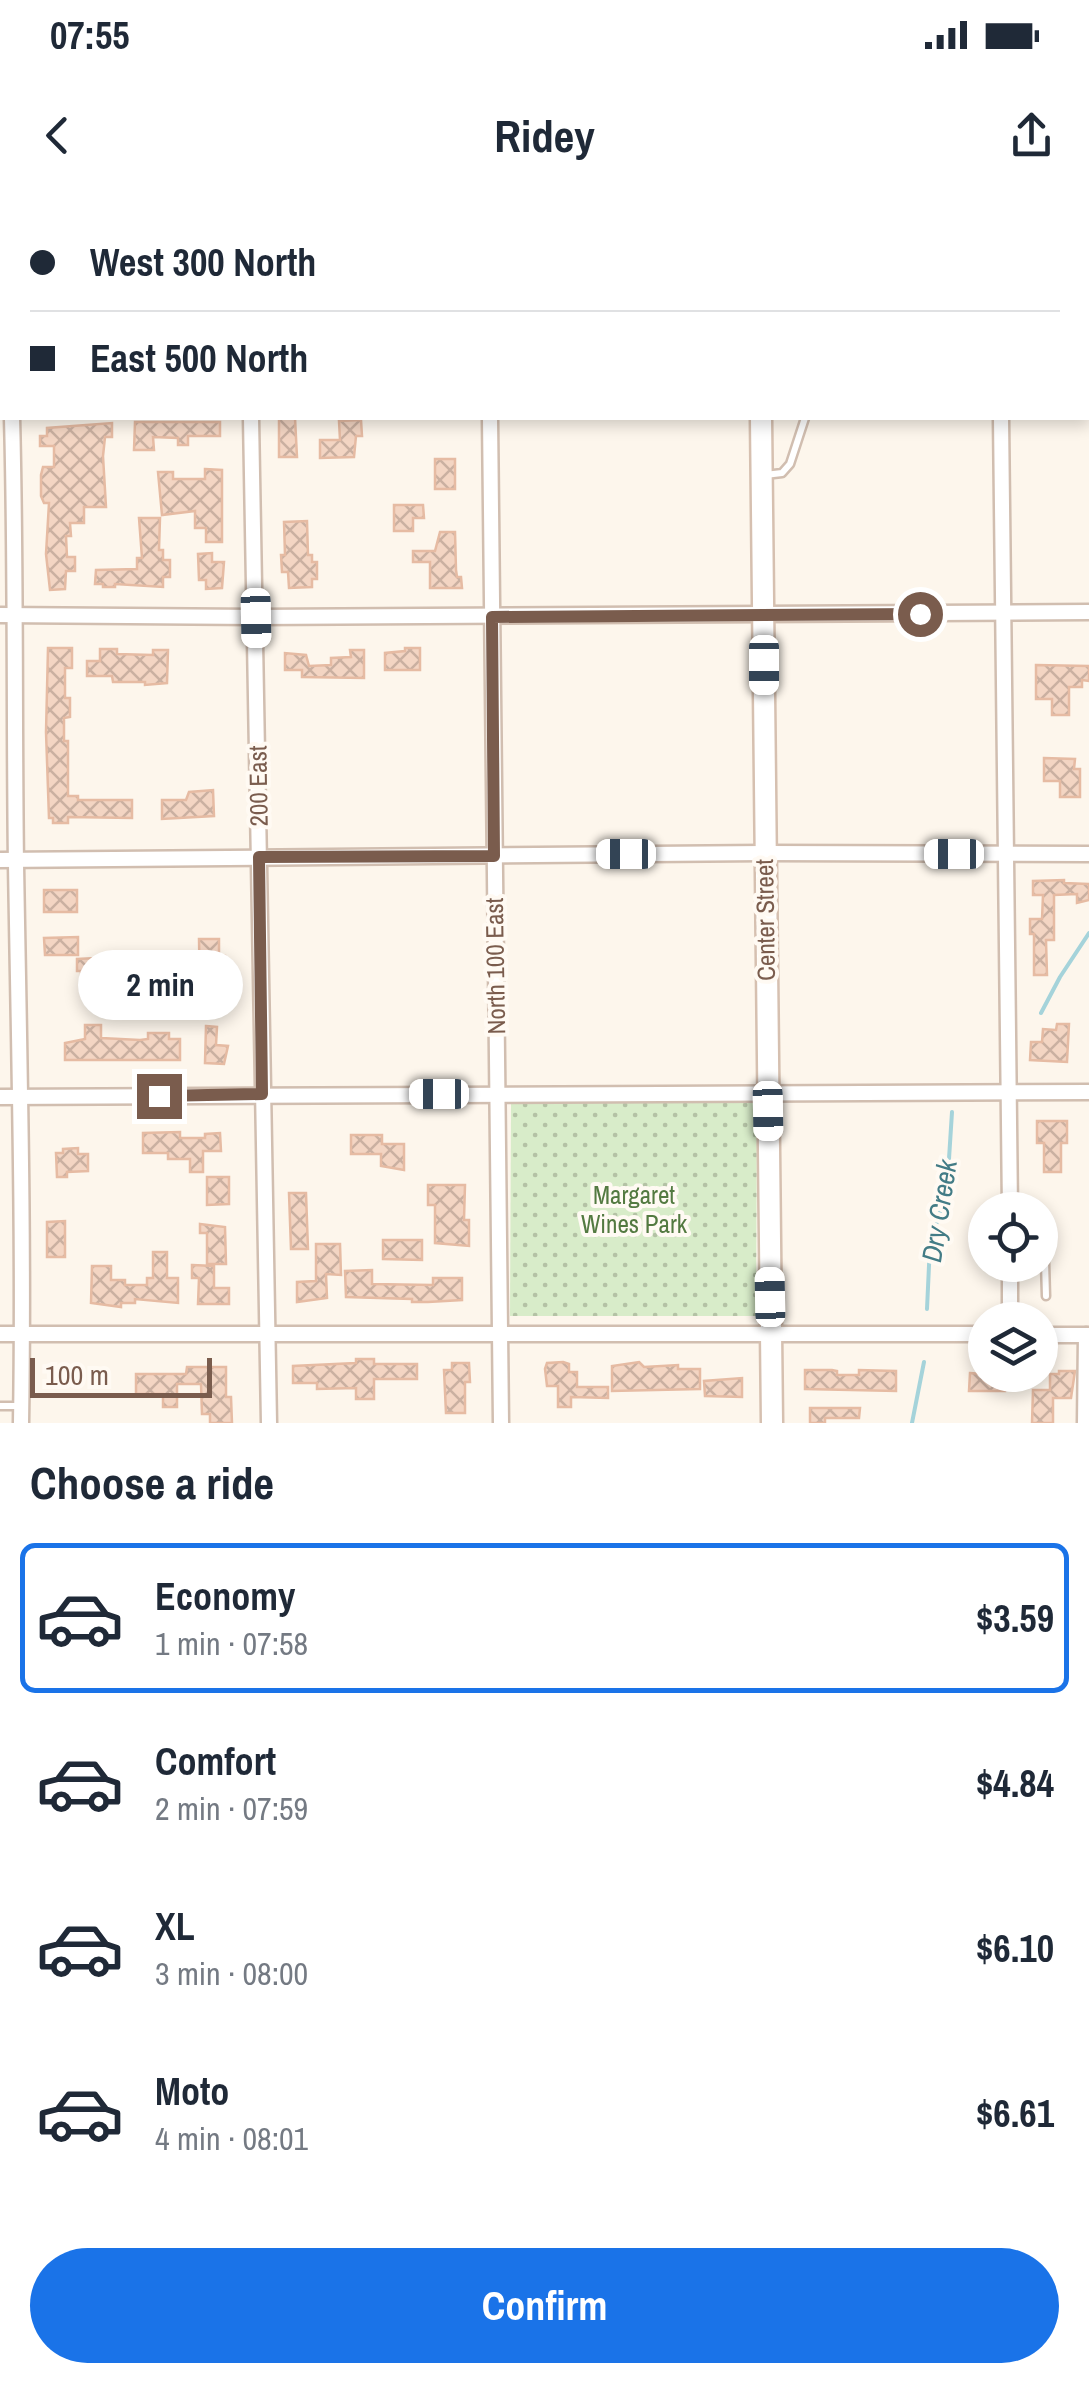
<!DOCTYPE html>
<html lang="en">
<head>
<meta charset="utf-8">
<style>
	:root { --surface:#fff; --page:#f2f2f3; --text:#1f2937; --muted:#747a83; --line:#e0e1e3; --accent:#1a73e8 }
	body { margin:0; font-family:"Archivo Narrow",sans-serif; background:var(--page); color:var(--text); height:100vh; display:flex; flex-direction:column; font-size:38px; white-space:nowrap }
	* { box-sizing:border-box; margin:0 }
	p { font-size:32px; color:var(--muted) }
	.icon { flex:none; width:55px; height:55px; fill:none; stroke:currentColor; stroke-width:2; stroke-linecap:round; stroke-linejoin:round }
	.map { position:relative; height:1223px; overflow:hidden }
	.drawer { display:flex; flex-direction:column; background:var(--surface); flex:1 }
	.drawer>* { flex:none }
	.banner { position:absolute; left:0px; top:0px; width:1090px; height:220px; box-shadow:0 5px 15px #0003; display:grid; align-content:center; height:220px; padding:0 30px; background:var(--surface) }
	.tools { position:absolute; left:968px; top:992px; display:grid; gap:20px }
	.tools a { display:grid; place-items:center; width:90px; height:90px; border-radius:50%; background:var(--surface); box-shadow:0 5px 15px #0003; font-size:50px }
	.scale { position:absolute; left:30px; bottom:25px; width:182px; box-sizing:border-box; padding-left:10px; border:5px solid #7a5c4d; border-top:0; font-size:28px; line-height:35px; white-space:nowrap; color:#7a5c4d; -webkit-text-stroke:8px #fffaf3; paint-order:stroke }
	.end { position:absolute; width:45px; height:45px; margin:-22px; border:12px solid #7a5c4d; background:#fff; box-shadow:0 0 0 5px #fff }
	.from { border-radius:50% }
	.bubble { position:absolute; height:70px; border-radius:35px; background:var(--surface); box-shadow:0 5px 15px #0003; font-size:32px; font-weight:800; line-height:70px; text-align:center }
	.car { position:absolute; width:30px; height:60px; margin:-30px -15px; border-radius:12px; box-shadow:0 0 8px 2px #0007; background:linear-gradient(#fff 24%,#345 0 40%,#fff 0 76%,#345 0 86%,#fff 0) }
	.banner b { display:flex; align-items:center; gap:35px; height:95px; font-size:38px }
	.banner b+b { border-top:2px solid var(--line) }
	.banner i { width:25px; height:25px; background:var(--text) }
	ul { padding:0; list-style:none }
	li { display:flex; align-items:center; gap:30px; height:150px; margin:0 20px 15px; padding:0 10px; border:5px solid transparent; border-radius:15px }
	li div { flex:1 }
	li b { display:block; font-size:38px }
	li em { font-style:normal; font-weight:800 }
	li.active { border-color:var(--accent) }
	li>.icon { width:90px; height:90px; stroke-width:1.5 }
	h2 { padding:0 30px; font-size:45px; line-height:120px }
	.action { display:flex; gap:20px; margin-top:auto; padding:20px 30px }
	.action a { flex:1; height:115px; border-radius:60px; background:var(--accent); color:#fff; font-size:40px; font-weight:800; line-height:115px; text-align:center }
	.status { display:flex; justify-content:space-between; align-items:center; height:70px; padding:0 50px; background:var(--surface); direction:ltr }
	.status svg { height:28px; fill:currentColor }
	header { display:flex; justify-content:space-between; align-items:center; height:130px; padding:0 30px; background:var(--surface); font-size:45px; font-weight:800 }
	.map>svg:first-child { display:block }
	.grass { fill:url(#grass-dots) }
	.lines { fill:none; stroke-linecap:round; stroke-linejoin:round }
	.stream { stroke:#a5d3da; stroke-width:4 }
	.building { fill:url(#building-cross-hatch); stroke:#e6bba3; stroke-width:2.5 }
	.lane-casing { stroke:#d1beb0; stroke-width:11 }
	.street-casing { stroke:#d1beb0; stroke-width:19 }
	.secondary-casing { stroke:#d6c0b0; stroke-width:25 }
	.lane { stroke:#fff; stroke-width:6 }
	.street { stroke:#fff; stroke-width:14 }
	.secondary { stroke:#fff; stroke-width:20 }
	.route { stroke:#7a5c4d; stroke-width:12 }
	.labels { text-anchor:middle; dominant-baseline:central; stroke-width:8; stroke-linejoin:round; paint-order:stroke }
	.street-label { font-size:25px; fill:#7a5c4d; stroke:#fffaf3 }
	.park-label { font-size:25px; fill:#537a41; stroke:#fffaf3 }
	.water-label { font-size:28px; font-style:italic; fill:#437c86; stroke:#fffaf3 }
</style>
</head>
<body>
<div class="status"><b>07:55</b><svg viewBox="0 0 49 12"><path d="M0 12V9h3v3zM5 12V6h3v6zM10 12V3h3v9zM15 12V0h3v12zM26 1h20v11H26zM47 4h2v5h-2z"/></svg></div>
<header><svg class="icon" aria-label="back" viewBox="0 0 24 24"><path d="M15 5l-7 7 7 7"/></svg>Ridey<svg class="icon" aria-label="share" viewBox="0 0 24 24"><path d="M12 15V3M7 8l5-5 5 5M5 13v7h14v-7"/></svg></header>
<div class="map">
<svg width="1089" height="1223" viewBox="0 0 1089 1223">
	<defs>
		<pattern id="grass-dots" width="8" height="8" patternUnits="userSpaceOnUse" patternTransform="scale(2.5)"><rect width="8" height="8" fill="#d8ecc9"/><path d="M2 2h.1M6 6h.1" fill="none" stroke="#b4c2a5" stroke-width="1.8" stroke-linecap="round"/></pattern>
		<pattern id="building-cross-hatch" width="8" height="8" patternUnits="userSpaceOnUse" patternTransform="scale(2.5)"><rect width="8" height="8" fill="#f3d5c3"/><path d="M0 0l8 8M0 8l8-8" fill="none" stroke="#cab0a1"/></pattern>
	</defs>
	<rect width="100%" height="100%" fill="#fdf6ec"/>
	<polygon class="grass" points="511,902 757,903 756,1116 510,1116"/>
	<g class="lines">
		<g class="stream">
			<polyline points="1041,813 1060,777 1089,733"/>
			<polyline points="927,1109 930,1044 947,990 952,912"/>
			<polyline points="912,1223 924,1162"/>
		</g>
	</g>
	<g class="building">
		<polygon points="279,218 295,218 297,257 279,257"/>
		<polygon points="361,220 362,236 356,236 354,257 320,258 320,240 340,240 339,221"/>
		<polygon points="135,222 220,222 220,236 188,236 188,245 178,245 178,238 153,237 154,250 134,250"/>
		<polygon points="112,223 112,237 105,237 103,256 106,307 84,307 84,323 70,323 71,336 66,336 67,357 75,357 75,371 66,371 65,389 50,390 46,354 49,303 44,303 41,296 41,275 43,267 54,267 54,246 40,246 40,236 47,236 47,228"/>
		<rect x="435" y="259" width="20" height="30"/>
		<polygon points="205,269 222,270 222,342 206,342 206,328 195,328 195,311 162,315 158,272 173,272 173,279 205,279"/>
		<polygon points="394,305 423,305 424,318 413,318 413,331 394,331"/>
		<polygon points="139,318 160,318 159,350 163,350 163,360 170,360 170,377 163,377 163,387 115,384 115,387 103,387 103,384 95,384 96,370 137,369 137,358 142,358"/>
		<polygon points="307,321 308,355 312,355 312,362 317,362 317,379 312,379 312,387 289,388 288,372 282,372 281,355 285,355 284,322"/>
		<polygon points="440,332 455,332 456,370 457,377 461,377 462,388 430,388 430,362 413,362 413,351 435,351"/>
		<polygon points="212,353 212,362 224,362 222,388 206,389 206,380 199,380 198,354"/>
		<polygon points="48,448 72,448 72,468 65,468 65,498 70,498 70,517 64,518 64,541 68,541 68,596 78,596 78,600 132,600 132,618 68,617 68,623 53,623 53,618 49,618 46,532"/>
		<polygon points="405,448 420,448 420,470 385,470 385,453 405,451"/>
		<polygon points="100,449 117,449 117,454 153,455 153,450 168,450 167,483 145,485 145,482 113,482 112,476 87,476 87,461 100,461"/>
		<polygon points="350,450 364,450 364,478 302,477 302,470 285,470 285,453 306,455 309,466 331,465 331,458 351,457"/>
		<polygon points="1036,465 1089,466 1089,481 1082,480 1082,487 1069,487 1069,515 1052,515 1052,499 1036,499"/>
		<polygon points="1044,558 1075,559 1074,569 1080,569 1080,597 1060,597 1060,581 1044,581"/>
		<polygon points="213,590 214,616 162,619 162,600 186,600 189,592"/>
		<polygon points="1064,680 1064,683 1089,684 1089,700 1077,703 1077,694 1054,695 1054,740 1046,740 1047,775 1034,775 1034,734 1030,734 1030,719 1042,719 1043,695 1033,695 1033,681"/>
		<rect x="44" y="690" width="33" height="22"/>
		<polygon points="78,737 78,755 45,755 44,738"/>
		<polygon points="199,739 219,739 219,756 225,756 225,769 211,769 211,795 200,794"/>
		<polygon points="96,758 99,797 82,797 81,771 77,771 77,759"/>
		<polygon points="1057,824 1069,824 1067,862 1030,860 1031,842 1042,842 1043,829 1056,830"/>
		<polygon points="85,825 101,825 101,838 140,840 148,839 148,833 169,833 169,839 180,839 180,860 65,860 65,843 85,839"/>
		<polygon points="206,826 217,827 216,845 228,846 224,864 205,863"/>
		<polygon points="1037,921 1067,921 1067,943 1061,943 1061,972 1044,972 1044,943 1037,943"/>
		<polygon points="180,932 180,938 205,938 205,934 220,933 221,951 203,951 203,972 190,972 190,959 168,959 168,953 143,953 143,933"/>
		<polygon points="351,935 382,935 382,944 404,944 404,970 381,966 381,954 351,954"/>
		<polygon points="78,948 78,954 88,954 88,971 67,972 67,977 57,977 56,953 63,953 63,949"/>
		<polygon points="207,977 229,977 229,1004 207,1005"/>
		<polygon points="428,985 465,985 464,1020 469,1020 469,1046 435,1043 435,1005 428,1005"/>
		<polygon points="289,993 306,993 308,1049 291,1049"/>
		<polygon points="65,1021 65,1057 47,1057 47,1022"/>
		<polygon points="200,1024 225,1027 226,1064 207,1064 207,1033 200,1033"/>
		<polygon points="383,1040 422,1040 422,1060 383,1059"/>
		<polygon points="316,1044 340,1044 341,1075 326,1074 327,1098 297,1102 297,1082 316,1081"/>
		<polygon points="153,1052 167,1052 167,1078 178,1078 178,1103 135,1099 135,1103 121,1103 121,1107 91,1103 92,1066 111,1066 111,1080 125,1080 125,1085 147,1085 147,1078 153,1078"/>
		<polygon points="192,1065 214,1066 214,1088 229,1088 229,1104 198,1104 199,1078 192,1078"/>
		<polygon points="372,1070 372,1084 433,1085 433,1078 462,1078 462,1100 428,1102 412,1102 412,1099 346,1097 345,1071"/>
		<polygon points="356,1159 374,1159 374,1164 417,1164 417,1179 374,1179 374,1199 356,1199 356,1188 317,1189 317,1183 293,1183 293,1166 356,1163"/>
		<polygon points="563,1162 569,1164 569,1172 577,1172 577,1187 608,1187 608,1198 571,1197 571,1207 558,1207 558,1186 547,1186 545,1169 547,1163"/>
		<polygon points="639,1162 644,1167 678,1165 678,1169 700,1169 700,1189 612,1191 612,1166"/>
		<polygon points="452,1163 469,1163 470,1182 465,1182 465,1213 446,1213 444,1170 452,1170"/>
		<polygon points="187,1167 226,1167 226,1197 231,1197 232,1223 210,1223 210,1214 202,1214 201,1184 177,1184 177,1207 163,1207 163,1194 136,1194 136,1174 186,1174"/>
		<polygon points="805,1170 832,1170 837,1171 837,1175 859,1175 859,1170 896,1171 896,1191 805,1189"/>
		<polygon points="1059,1171 1075,1171 1071,1198 1053,1198 1053,1223 1032,1223 1033,1190 1050,1190 1050,1174 1059,1174"/>
		<polygon points="970,1173 1005,1176 1005,1191 969,1191"/>
		<polygon points="742,1178 742,1197 705,1196 704,1181"/>
		<polygon points="810,1208 860,1208 859,1218 825,1218 825,1223 810,1223"/>
	</g>
	<g class="lines">
		<g class="lane-casing">
			<g id="lane">
				<polyline points="765,275 782,273 790,264 805,218"/>
				<polyline points="1040,1062 1045,1062 1046,1096"/>
				<polyline points="0,1206 20,1206"/>
			</g>
		</g>
		<g class="street-casing">
			<g id="street">
				<polyline points="1003,0 1003,2"/>
				<polyline points="12,2 12,0"/>
				<polyline points="252,2 252,0"/>
				<polyline points="488,2 488,0"/>
				<polyline points="1088,179 1089,179"/>
				<polyline points="0,192 2,191"/>
				<path d="M12,218c4,148 2,297 4,446 3,186 8,372 5,559"/>
				<polyline points="251,218 269,1223"/>
				<polyline points="490,218 501,1223"/>
				<polyline points="1001,218 1010,1010"/>
				<polyline points="0,415 256,417 1089,412"/>
				<polyline points="0,660 765,653 1089,654"/>
				<polyline points="0,897 1089,892"/>
				<polyline points="1010,1120 1010,1065"/>
				<polyline points="0,1134 985,1134"/>
				<polyline points="1040,1135 1089,1135"/>
				<polyline points="1085,1223 1086,1135"/>
			</g>
		</g>
		<g class="secondary-casing">
			<g id="secondary">
				<polyline points="759,0 759,2"/>
				<polyline points="761,218 772,1223"/>
			</g>
		</g>
		<use href="#lane" class="lane"/>
		<use href="#street" class="street"/>
		<use href="#secondary" class="secondary"/>
	</g>
	<g class="lines">
		<polyline class="route" points="159,896 262,894 259,657 494,656 492,417 920,414"/>
	</g>
	<g class="labels">
		<g class="street-label">
			<text transform="translate(258 586) rotate(-91)">200 East</text>
			<text transform="translate(765 720) rotate(-91)">Center Street</text>
			<text transform="translate(495 766) rotate(-91)">North 100 East</text>
		</g>
		<g class="park-label">
			<text x="634" y="995">Margaret<tspan x="634" dy="29">Wines Park</tspan></text>
		</g>
		<g class="water-label">
			<text transform="translate(939 1011) rotate(-81)">Dry Creek</text>
		</g>
	</g>
</svg>
<div class="tools">
<a><svg class="icon" aria-label="locate" viewBox="0 0 24 24"><circle cx="12" cy="12" r="6"/><path d="M12 2v4M12 18v4M2 12h4M18 12h4"/></svg></a>
<a><svg class="icon" aria-label="layers" viewBox="0 0 24 24"><path d="M12 4l9 5-9 5-9-5zM3 14l9 5 9-5"/></svg></a>
</div>
<div class="scale">100 m</div>
<i class="end from" style="left:920px;top:414px"></i>
<i class="end" style="left:159px;top:896px"></i>
<div class="bubble" style="left:78px;top:750px;width:165px">2 min</div>
<i class="car" style="left:256px;top:418px;rotate:179deg"></i>
<i class="car" style="left:764px;top:465px;rotate:180deg"></i>
<i class="car" style="left:626px;top:654px;rotate:270deg"></i>
<i class="car" style="left:954px;top:654px;rotate:270deg"></i>
<i class="car" style="left:439px;top:894px;rotate:270deg"></i>
<i class="car" style="left:768px;top:911px;rotate:179deg"></i>
<i class="car" style="left:770px;top:1097px;rotate:359deg"></i>
<div class="banner">
<b><i class="from"></i>West 300 North</b>
<b><i></i>East 500 North</b>
</div>
</div>
<section class="drawer">
<h2>Choose a ride</h2>
<ul>
<li class="active"><svg class="icon" aria-label="car" viewBox="0 0 24 24"><path d="M5 17H2v-5l4-1 3-4h7l3 4 3 1v5h-3M9 17h6M6 11h13"/><circle cx="7" cy="17" r="2"/><circle cx="17" cy="17" r="2"/></svg><div><b>Economy</b><p>1 min · 07:58</p></div><em>$3.59</em></li>
<li><svg class="icon" aria-label="car" viewBox="0 0 24 24"><path d="M5 17H2v-5l4-1 3-4h7l3 4 3 1v5h-3M9 17h6M6 11h13"/><circle cx="7" cy="17" r="2"/><circle cx="17" cy="17" r="2"/></svg><div><b>Comfort</b><p>2 min · 07:59</p></div><em>$4.84</em></li>
<li><svg class="icon" aria-label="car" viewBox="0 0 24 24"><path d="M5 17H2v-5l4-1 3-4h7l3 4 3 1v5h-3M9 17h6M6 11h13"/><circle cx="7" cy="17" r="2"/><circle cx="17" cy="17" r="2"/></svg><div><b>XL</b><p>3 min · 08:00</p></div><em>$6.10</em></li>
<li><svg class="icon" aria-label="car" viewBox="0 0 24 24"><path d="M5 17H2v-5l4-1 3-4h7l3 4 3 1v5h-3M9 17h6M6 11h13"/><circle cx="7" cy="17" r="2"/><circle cx="17" cy="17" r="2"/></svg><div><b>Moto</b><p>4 min · 08:01</p></div><em>$6.61</em></li>
</ul>
<div class="action"><a>Confirm</a></div>
</section>
</body>
</html>
